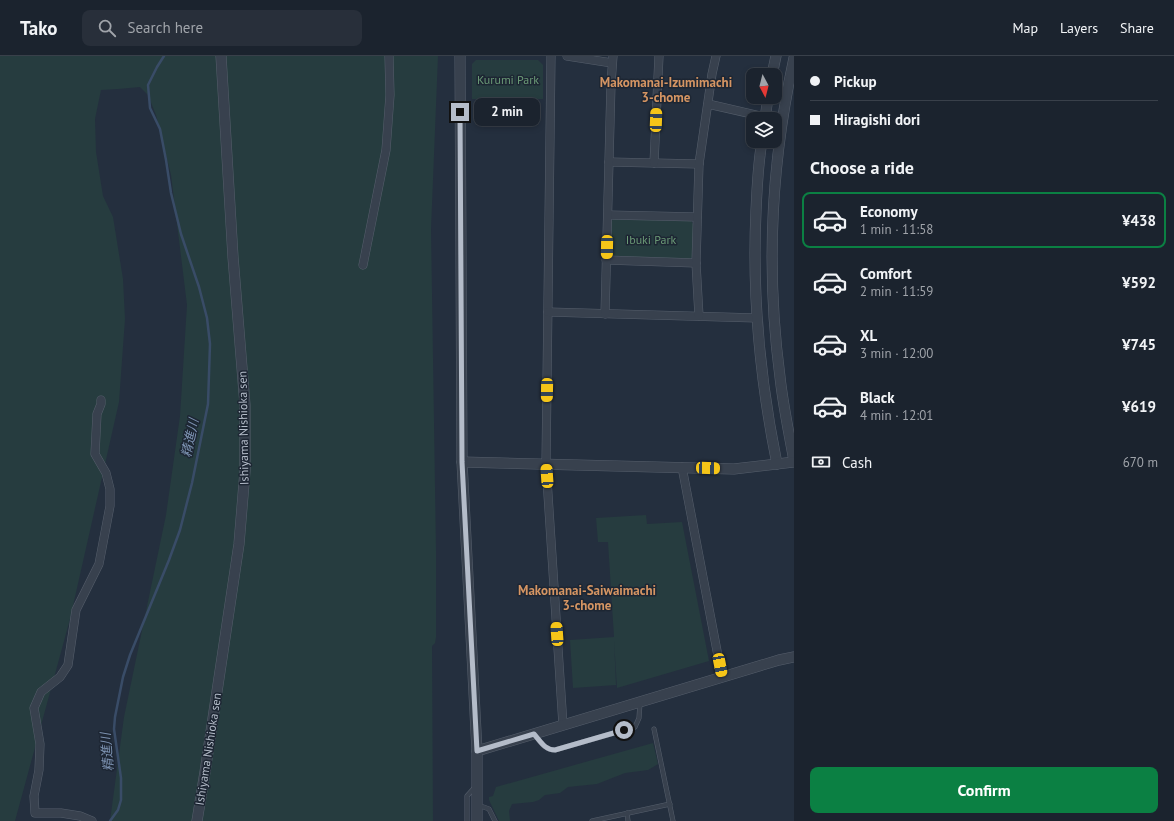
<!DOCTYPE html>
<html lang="en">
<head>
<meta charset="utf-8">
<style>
	:root { --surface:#1b232e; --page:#282f3a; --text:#f1f3f6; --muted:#a0a4aa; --line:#39404a; --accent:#0b8043 }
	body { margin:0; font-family:"PT Sans","Noto Sans JP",sans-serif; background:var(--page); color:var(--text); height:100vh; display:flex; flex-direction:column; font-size:15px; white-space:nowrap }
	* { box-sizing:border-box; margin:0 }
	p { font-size:13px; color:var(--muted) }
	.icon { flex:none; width:22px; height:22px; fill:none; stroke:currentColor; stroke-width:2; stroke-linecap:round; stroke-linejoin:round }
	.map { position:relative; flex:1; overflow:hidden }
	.side { display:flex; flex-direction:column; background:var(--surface); width:380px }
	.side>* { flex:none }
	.banner { display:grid; align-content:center; height:88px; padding:0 16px; background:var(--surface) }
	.needle { width:26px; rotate:173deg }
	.tools { position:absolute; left:746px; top:12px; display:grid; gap:8px }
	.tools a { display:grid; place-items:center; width:36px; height:36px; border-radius:8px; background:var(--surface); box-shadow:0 2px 6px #0003,0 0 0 1px var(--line); font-size:20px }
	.end { position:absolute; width:18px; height:18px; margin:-9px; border:5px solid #b4bcc9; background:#111; box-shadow:0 0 0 2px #111 }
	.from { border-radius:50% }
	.bubble { position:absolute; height:28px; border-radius:8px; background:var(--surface); box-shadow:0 2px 6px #0003,0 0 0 1px var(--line); font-size:13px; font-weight:700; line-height:28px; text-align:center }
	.car { position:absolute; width:12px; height:24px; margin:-12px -6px; border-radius:5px; box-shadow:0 0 3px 1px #0007; background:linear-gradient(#f5c518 24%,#345 0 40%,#f5c518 0 76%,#345 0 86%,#f5c518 0) }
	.banner b { display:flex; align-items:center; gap:14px; height:38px; font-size:15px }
	.banner b+b { border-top:1px solid var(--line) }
	.banner i { width:10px; height:10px; background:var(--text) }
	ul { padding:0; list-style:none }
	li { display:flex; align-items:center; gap:12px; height:56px; margin:0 8px 6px; padding:0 8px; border:2px solid transparent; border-radius:8px }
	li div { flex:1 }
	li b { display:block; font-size:15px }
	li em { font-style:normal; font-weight:700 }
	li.current { border-color:var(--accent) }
	li>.icon { width:36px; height:36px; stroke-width:1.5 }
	h2 { padding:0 16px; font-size:18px; line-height:48px }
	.pay { display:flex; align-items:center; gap:10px; height:44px; padding:0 16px; font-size:15px }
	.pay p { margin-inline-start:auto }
	.primary-button { display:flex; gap:8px; margin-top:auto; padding:8px 16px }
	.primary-button a { flex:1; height:46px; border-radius:8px; background:var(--accent); color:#fff; font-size:16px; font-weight:700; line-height:46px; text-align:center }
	header { display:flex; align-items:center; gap:24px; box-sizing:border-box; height:56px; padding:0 20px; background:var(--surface); border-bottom:1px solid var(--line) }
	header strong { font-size:19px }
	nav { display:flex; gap:22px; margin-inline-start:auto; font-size:14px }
	.search { width:280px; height:36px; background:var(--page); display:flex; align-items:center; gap:10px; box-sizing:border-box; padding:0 14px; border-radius:8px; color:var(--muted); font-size:15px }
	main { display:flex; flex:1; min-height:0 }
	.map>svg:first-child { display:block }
	.green { fill:#263c3f }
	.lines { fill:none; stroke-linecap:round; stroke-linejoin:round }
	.stream { stroke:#394c67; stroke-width:2.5 }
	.service-casing { stroke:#565f6c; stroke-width:5 }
	.minor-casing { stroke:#565f6c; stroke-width:9 }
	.tertiary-casing { stroke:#565f6c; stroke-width:11 }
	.service { stroke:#38414e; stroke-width:4 }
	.minor { stroke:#38414e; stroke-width:8 }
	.tertiary { stroke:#38414e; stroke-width:10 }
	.route { stroke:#b4bcc9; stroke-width:5 }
	.labels { text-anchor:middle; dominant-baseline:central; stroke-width:3; stroke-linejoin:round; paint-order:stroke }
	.park-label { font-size:12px; fill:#6b9a76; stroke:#1d2633 }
	.street-label { font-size:12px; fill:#b4bcc9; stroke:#1d2633 }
	.neighbourhood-label { font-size:13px; font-weight:bold; fill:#d59563; stroke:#1d2633 }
	.water-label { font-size:13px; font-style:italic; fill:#7c92b1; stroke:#1d2633 }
</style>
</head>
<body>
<header>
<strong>Tako</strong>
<div class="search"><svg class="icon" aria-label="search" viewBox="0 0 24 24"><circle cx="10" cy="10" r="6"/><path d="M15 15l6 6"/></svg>Search here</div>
<nav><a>Map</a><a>Layers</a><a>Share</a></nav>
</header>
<main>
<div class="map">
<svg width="794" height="765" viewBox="0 0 794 765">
	<rect width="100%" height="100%" fill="#242f3e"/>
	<g class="green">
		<polygon points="0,0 438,0 431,173 436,495 436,581 435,587 432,590 433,765 110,765 124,661 166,459 180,360 187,249 171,119 156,59 148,39 140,31 118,33 101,34 95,63 96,96 103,140 113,161 123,223 125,263 119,346 70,563 15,765 0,765"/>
		<polygon points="476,4 538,4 543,9 543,43 472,43 472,8"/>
		<polygon points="614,163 691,165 693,168 693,201 688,203 613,200 610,198 610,166"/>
		<polygon points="646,459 647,468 682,466 709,605 617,632 614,584 616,629 573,632 570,584 614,581 608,486 598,486 596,462"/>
		<polygon points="653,687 658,708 648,714 625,717 597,728 568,731 560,737 545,739 539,744 533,746 512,748 509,755 510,765 499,765 489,744 489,741 493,740 496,731"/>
	</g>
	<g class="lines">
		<polyline class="stream" points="110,765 118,754 121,744 121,722 114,673 115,661 123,621 130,599 169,504 180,474 192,427 208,348 210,288 207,262 199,231 181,178 171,137 166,104 160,73 150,52 148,29 157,11 164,0"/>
		<g class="service-casing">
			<g id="service">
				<polyline points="654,673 673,765"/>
				<path d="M535,679c6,8 10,15 20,15l80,-23 4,-9 1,-15"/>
				<polyline points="478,749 489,753 495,765"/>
				<polyline points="627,757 628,765"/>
				<polyline points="467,765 467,740 475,731"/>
				<polyline points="592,765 670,748"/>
			</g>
		</g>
		<g class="minor-casing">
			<g id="minor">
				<polyline points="551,0 546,408 563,669"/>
				<polyline points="567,0 612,7"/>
				<polyline points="708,48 765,61"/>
				<polyline points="609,106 699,108"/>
				<polyline points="654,107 659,0"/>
				<polyline points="608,159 697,161"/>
				<polyline points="606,204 696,207"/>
				<polyline points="363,209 386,94 390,39 389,0"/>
				<polyline points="548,256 757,262"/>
				<polyline points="605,258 611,28 613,0"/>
				<polyline points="699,260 696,207 699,108 712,18 716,0"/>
				<polyline points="682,411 722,621"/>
				<polyline points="92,765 80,760 61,757 35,757 34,740 39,714 40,688 34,652 41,636 60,621 68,609 76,554 99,508 110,450 110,433 106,417 95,398 97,358 101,348 101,344"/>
			</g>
		</g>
		<g class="tertiary-casing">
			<g id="tertiary">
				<polyline points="460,0 462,406 477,695 477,765"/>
				<path d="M794,2c-23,105 -28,213 -14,319 3,28 9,56 14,84"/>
				<polyline points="772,19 776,0"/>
				<polyline points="765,63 768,41"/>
				<path d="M762,85c-4,23 -5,46 -6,70 -4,85 4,169 21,253"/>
				<polyline points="462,406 734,413 794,406"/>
				<polyline points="477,695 779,604 794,601"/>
				<polyline points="197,765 205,716 239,488 245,415 245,349 233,201 221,0"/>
			</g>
		</g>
		<use href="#service" class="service"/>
		<use href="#minor" class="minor"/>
		<use href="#tertiary" class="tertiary"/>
	</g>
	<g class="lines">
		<path class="route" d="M460,56l2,350 15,289 57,-17c7,8 11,16 21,16l69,-20"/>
	</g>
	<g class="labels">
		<g class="park-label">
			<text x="508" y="23">Kurumi Park</text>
			<text x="651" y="183">Ibuki Park</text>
		</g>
		<g class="street-label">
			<text transform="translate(243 372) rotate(-91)">Ishiyama Nishioka sen</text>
			<text transform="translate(208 693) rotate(-81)">Ishiyama Nishioka sen</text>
		</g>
		<g class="neighbourhood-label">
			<text x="666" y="26">Makomanai-Izumimachi<tspan x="666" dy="15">3-chome</tspan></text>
			<text x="587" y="534">Makomanai-Saiwaimachi<tspan x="587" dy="15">3-chome</tspan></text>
		</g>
		<g class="water-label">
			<text transform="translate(190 382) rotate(-78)">精進川</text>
			<text transform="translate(107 696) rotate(-95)">精進川</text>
		</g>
	</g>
</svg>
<div class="tools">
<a><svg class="needle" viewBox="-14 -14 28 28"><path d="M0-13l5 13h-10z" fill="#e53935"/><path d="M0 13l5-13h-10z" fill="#a0a4aa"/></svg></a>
<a><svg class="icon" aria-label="layers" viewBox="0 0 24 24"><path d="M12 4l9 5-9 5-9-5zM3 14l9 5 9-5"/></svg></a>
</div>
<i class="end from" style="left:624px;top:674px"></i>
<i class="end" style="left:460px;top:56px"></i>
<div class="bubble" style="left:474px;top:42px;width:66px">2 min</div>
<i class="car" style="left:656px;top:64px;rotate:2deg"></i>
<i class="car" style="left:607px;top:191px;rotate:181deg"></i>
<i class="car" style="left:547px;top:334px;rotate:181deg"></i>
<i class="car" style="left:708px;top:412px;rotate:92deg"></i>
<i class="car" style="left:547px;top:420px;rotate:356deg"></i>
<i class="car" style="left:557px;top:578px;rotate:356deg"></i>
<i class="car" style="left:720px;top:609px;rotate:169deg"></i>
</div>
<section class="side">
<div class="banner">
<b><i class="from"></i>Pickup</b>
<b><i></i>Hiragishi dori</b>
</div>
<h2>Choose a ride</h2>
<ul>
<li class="current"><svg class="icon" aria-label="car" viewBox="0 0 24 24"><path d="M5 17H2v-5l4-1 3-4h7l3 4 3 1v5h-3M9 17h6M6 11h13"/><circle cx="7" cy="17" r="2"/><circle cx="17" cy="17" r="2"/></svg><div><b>Economy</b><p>1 min · 11:58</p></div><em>¥438</em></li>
<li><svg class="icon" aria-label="car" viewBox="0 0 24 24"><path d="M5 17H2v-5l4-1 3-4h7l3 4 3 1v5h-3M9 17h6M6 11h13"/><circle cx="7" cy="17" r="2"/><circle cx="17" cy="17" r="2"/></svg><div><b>Comfort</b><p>2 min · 11:59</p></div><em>¥592</em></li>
<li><svg class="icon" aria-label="car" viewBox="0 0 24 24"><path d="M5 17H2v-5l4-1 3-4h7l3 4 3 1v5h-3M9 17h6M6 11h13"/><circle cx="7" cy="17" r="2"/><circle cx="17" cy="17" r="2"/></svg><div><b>XL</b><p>3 min · 12:00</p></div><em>¥745</em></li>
<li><svg class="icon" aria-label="car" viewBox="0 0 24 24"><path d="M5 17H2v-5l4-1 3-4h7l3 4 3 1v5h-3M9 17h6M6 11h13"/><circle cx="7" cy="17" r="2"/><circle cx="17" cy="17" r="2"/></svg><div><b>Black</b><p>4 min · 12:01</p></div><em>¥619</em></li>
</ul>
<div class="pay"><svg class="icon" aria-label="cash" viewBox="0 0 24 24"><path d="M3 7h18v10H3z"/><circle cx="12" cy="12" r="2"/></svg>Cash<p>670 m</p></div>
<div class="primary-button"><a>Confirm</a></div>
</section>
</main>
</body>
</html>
